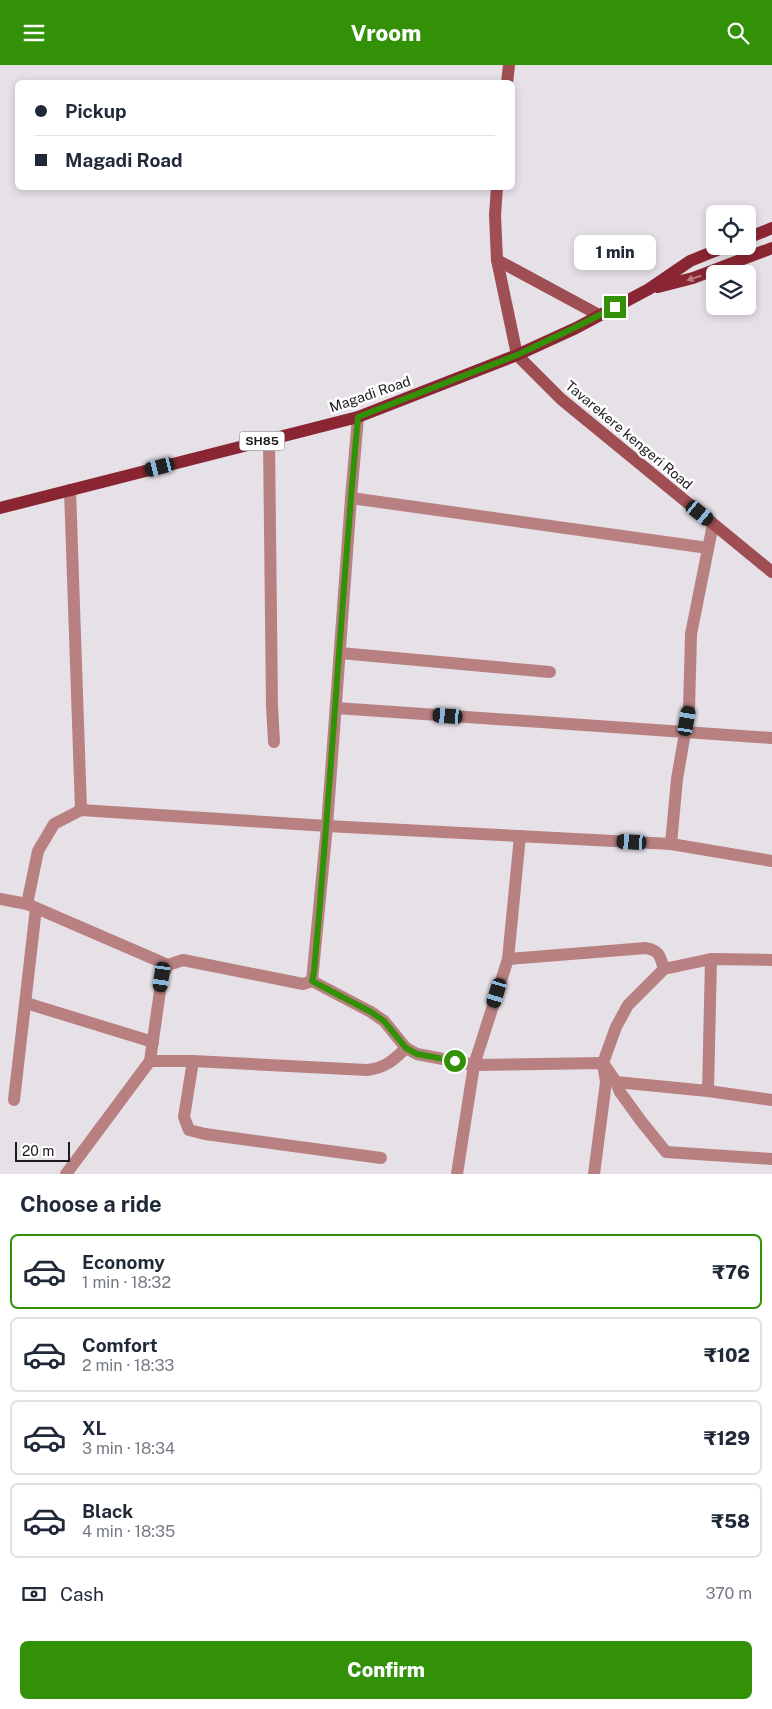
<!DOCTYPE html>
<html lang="en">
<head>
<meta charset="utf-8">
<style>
	:root { --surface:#fff; --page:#f2f2f3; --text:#1f2937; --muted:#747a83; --line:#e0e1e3; --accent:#339108 }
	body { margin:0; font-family:"Public Sans",sans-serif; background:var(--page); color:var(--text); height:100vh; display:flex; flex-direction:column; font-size:19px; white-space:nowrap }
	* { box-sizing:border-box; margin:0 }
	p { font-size:16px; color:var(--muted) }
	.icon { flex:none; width:28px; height:28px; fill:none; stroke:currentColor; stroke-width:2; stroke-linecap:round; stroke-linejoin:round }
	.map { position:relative; height:1109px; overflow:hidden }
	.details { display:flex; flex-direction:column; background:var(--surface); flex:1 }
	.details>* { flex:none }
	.top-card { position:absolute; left:15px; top:15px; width:500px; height:110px; border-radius:8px; box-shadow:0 2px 8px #0003; display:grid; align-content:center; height:110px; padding:0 20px; background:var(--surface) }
	.buttons { position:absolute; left:706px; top:140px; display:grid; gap:10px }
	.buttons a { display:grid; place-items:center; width:50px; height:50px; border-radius:8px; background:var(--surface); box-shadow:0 2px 8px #0003; font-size:25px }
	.scale { position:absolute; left:15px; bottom:12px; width:55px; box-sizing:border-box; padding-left:5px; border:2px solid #1c1a1c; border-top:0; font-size:14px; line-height:18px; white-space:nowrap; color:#1c1a1c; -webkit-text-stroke:4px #fff; paint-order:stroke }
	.end { position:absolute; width:22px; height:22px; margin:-11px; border:6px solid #339108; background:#fff; box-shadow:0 0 0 2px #fff }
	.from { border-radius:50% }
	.bubble { position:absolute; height:35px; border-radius:8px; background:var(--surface); box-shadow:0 2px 8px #0003; font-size:16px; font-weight:800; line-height:35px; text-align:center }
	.car { position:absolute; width:15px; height:30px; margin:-15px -8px; border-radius:6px; box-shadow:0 0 4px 1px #0007; background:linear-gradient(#222 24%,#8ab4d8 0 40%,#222 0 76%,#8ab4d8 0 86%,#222 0) }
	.top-card b { display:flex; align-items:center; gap:18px; height:48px; font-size:19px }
	.top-card b+b { border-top:1px solid var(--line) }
	.top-card i { width:12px; height:12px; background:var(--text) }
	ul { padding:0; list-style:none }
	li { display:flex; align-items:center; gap:15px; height:75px; margin:0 10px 8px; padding:0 10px; border:2px solid var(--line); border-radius:8px }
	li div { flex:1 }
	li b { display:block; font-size:19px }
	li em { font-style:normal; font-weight:800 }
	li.on { border-color:var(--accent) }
	li>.icon { width:45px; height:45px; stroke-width:1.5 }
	h2 { padding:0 20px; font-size:22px; line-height:60px }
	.pay { display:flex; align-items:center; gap:12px; height:55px; padding:0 20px; font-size:19px }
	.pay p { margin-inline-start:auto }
	.cta { display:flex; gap:10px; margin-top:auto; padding:10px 20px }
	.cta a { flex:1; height:58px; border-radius:8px; background:var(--accent); color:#fff; font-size:20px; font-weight:800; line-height:58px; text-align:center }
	header { display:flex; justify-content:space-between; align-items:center; height:65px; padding:0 20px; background:var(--accent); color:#fff; font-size:22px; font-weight:800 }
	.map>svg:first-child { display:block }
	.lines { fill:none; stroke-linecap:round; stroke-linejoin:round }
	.street { stroke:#b98081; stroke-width:12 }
	.secondary { stroke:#9f4e53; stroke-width:12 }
	.primary { stroke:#8a2633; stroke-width:12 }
	.oneway { fill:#b97d85 }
	.route { stroke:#339108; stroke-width:6 }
	.labels { text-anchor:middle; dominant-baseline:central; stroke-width:5; stroke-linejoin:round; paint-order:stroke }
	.shield { fill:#fff; stroke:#605f60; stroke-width:1 }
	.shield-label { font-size:12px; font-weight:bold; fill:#1c1a1c }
	.street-label { font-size:14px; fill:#1c1a1c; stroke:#fff }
</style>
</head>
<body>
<header><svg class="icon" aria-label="menu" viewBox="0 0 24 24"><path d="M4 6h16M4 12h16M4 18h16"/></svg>Vroom<svg class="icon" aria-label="search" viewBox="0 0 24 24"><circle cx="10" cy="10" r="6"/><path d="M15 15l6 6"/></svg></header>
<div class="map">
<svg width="772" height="1109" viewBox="0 0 772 1109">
	<rect width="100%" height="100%" fill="#e6e0e7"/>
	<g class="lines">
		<g class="street">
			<polyline points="269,375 272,641 274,677"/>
			<polyline points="70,425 81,745"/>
			<polyline points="351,433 708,483"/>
			<polyline points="713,459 691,569 689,645 677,714 671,779 772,796"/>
			<polyline points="340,588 550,607"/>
			<polyline points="336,643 772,673"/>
			<polyline points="0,834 27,839 168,900"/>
			<polyline points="27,839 38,786 54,759 81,745 327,761 671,779"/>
			<path d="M508,894l138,-11c14,3 14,8 18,21"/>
			<polyline points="312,916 371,947 384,956 406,983 417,989 474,1000 603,998 616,1017 620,1027 641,1056 666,1087 772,1094"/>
			<polyline points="26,938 153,977"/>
			<path d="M150,996h43l174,9c18,-2 27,-10 39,-22"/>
			<polyline points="193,996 184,1052 189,1065 205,1069 381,1093"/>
			<polyline points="616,1017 708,1026 711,894"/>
			<polyline points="708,1026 772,1035"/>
			<polyline points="14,1035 36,843"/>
			<polyline points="66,1109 150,996 162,912 168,900 183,895 303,919 312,916 327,761 351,433 358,352"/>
			<polyline points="457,1109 474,1000 508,894 520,771"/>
			<polyline points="594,1109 606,1017 603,998 616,962 628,940 664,904 711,894 772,895"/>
		</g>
		<g class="secondary">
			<polyline points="507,18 509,0"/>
			<polyline points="497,122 495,150 497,195 517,290 561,334 772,507"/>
			<polyline points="497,195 599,250"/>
		</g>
		<g class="primary">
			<polyline points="748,173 772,163"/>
			<polyline points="658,222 693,213 772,183"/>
			<polyline points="0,443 358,352 517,290 576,263 649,224 690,196 727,181"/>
		</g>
	</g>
	<defs><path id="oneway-solid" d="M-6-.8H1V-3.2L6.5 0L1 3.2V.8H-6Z" transform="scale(1.25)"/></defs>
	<use class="oneway" href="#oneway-solid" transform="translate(694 213) rotate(162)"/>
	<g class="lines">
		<path class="route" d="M455,996l-38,-7 -11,-6 -22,-27 -13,-9 -59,-31 2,-9c17,-185 27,-370 44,-555l159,-62 59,-28 39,-20"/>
	</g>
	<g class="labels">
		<rect class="shield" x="239.5" y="366.5" width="45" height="19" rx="4"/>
		<g class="shield-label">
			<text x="262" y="376">SH85</text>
		</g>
		<g class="street-label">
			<text transform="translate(370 329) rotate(-19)">Magadi Road</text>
			<text transform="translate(629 370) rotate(40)">Tavarekere kengeri Road</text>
		</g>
	</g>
</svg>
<div class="buttons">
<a><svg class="icon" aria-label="locate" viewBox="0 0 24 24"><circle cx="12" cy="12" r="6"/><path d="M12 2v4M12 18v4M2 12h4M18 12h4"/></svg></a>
<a><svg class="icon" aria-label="layers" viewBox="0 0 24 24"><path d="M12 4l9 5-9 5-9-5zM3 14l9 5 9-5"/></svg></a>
</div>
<div class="scale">20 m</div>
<i class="end from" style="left:455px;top:996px"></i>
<i class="end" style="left:615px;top:242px"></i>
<div class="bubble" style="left:574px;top:170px;width:82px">1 min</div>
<i class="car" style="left:160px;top:402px;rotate:256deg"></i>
<i class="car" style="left:700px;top:448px;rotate:129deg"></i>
<i class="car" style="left:448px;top:651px;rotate:274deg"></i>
<i class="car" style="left:687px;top:656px;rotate:10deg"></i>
<i class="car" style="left:632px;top:777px;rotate:273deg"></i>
<i class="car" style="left:162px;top:912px;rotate:188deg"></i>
<i class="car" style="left:497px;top:928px;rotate:197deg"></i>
<div class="top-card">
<b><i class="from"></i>Pickup</b>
<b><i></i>Magadi Road</b>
</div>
</div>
<section class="details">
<h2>Choose a ride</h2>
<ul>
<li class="on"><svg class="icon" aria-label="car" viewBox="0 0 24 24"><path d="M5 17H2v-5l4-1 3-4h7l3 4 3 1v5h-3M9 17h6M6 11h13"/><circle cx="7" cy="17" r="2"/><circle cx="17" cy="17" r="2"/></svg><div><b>Economy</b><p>1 min · 18:32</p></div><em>₹76</em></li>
<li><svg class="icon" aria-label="car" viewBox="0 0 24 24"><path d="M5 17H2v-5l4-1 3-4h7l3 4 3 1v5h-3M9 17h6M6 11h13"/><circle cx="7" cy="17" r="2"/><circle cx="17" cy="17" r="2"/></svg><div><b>Comfort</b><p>2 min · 18:33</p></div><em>₹102</em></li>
<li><svg class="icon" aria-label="car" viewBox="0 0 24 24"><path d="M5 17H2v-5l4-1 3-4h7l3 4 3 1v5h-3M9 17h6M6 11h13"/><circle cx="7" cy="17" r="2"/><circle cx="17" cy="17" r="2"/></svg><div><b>XL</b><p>3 min · 18:34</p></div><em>₹129</em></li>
<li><svg class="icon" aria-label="car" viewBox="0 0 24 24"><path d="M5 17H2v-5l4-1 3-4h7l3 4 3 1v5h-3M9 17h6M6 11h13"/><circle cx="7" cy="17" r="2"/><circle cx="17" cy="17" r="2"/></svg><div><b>Black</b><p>4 min · 18:35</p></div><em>₹58</em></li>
</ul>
<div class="pay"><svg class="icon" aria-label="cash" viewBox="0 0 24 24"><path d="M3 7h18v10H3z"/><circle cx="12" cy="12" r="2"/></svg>Cash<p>370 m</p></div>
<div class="cta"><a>Confirm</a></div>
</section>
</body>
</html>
